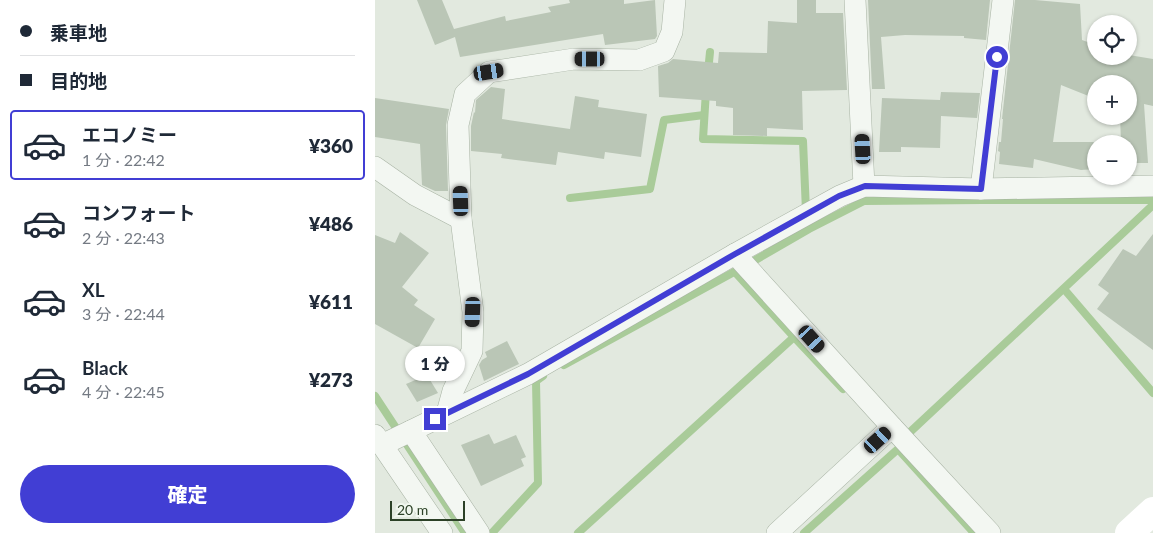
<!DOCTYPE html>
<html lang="ja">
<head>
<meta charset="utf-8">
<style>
	:root { --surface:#fff; --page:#f6f6f7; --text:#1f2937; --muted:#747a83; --line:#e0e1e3; --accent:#413ed4 }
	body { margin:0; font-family:Lato,"Noto Sans JP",sans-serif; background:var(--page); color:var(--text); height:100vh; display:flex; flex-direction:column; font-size:19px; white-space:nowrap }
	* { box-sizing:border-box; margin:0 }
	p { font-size:16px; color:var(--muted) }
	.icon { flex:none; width:28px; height:28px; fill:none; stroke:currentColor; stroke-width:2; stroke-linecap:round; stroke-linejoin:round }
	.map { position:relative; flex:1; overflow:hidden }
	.sheet { display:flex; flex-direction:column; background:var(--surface); width:375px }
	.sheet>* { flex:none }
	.banner { display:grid; align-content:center; height:110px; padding:0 20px; background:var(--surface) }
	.tools { position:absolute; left:712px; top:15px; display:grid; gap:10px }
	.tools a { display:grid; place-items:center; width:50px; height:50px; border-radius:50%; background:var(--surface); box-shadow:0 1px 4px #0004; font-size:25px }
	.scale { position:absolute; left:15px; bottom:12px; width:75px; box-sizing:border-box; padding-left:5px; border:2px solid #2c4127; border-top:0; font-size:14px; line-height:18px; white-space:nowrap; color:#2c4127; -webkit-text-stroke:4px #f1f7ef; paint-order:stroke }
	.end { position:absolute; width:22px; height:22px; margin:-11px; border:6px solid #413ed4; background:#fff; box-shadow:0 0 0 2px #fff }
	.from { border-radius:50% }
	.bubble { position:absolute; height:35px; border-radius:18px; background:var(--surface); box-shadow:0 1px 4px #0004; font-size:16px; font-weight:800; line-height:35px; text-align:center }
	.car { position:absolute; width:15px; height:30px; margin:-15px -8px; border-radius:6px; box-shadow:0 0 4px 1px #0007; background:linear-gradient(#222 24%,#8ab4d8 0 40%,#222 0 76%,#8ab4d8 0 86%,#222 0) }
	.banner b { display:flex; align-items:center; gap:18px; height:48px; font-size:19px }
	.banner b+b { border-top:1px solid var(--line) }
	.banner i { width:12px; height:12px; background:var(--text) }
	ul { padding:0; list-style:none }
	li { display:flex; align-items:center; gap:15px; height:70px; margin:0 10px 8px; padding:0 10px; border:2px solid transparent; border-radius:5px }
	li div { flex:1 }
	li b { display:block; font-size:19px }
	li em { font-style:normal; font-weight:800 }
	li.current { border-color:var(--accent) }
	li>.icon { width:45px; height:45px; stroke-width:1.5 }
	.action { display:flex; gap:10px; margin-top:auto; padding:10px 20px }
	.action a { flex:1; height:58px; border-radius:30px; background:var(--accent); color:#fff; font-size:20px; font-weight:800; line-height:58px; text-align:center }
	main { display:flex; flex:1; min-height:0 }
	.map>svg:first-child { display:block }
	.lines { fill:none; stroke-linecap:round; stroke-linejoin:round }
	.stream { stroke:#a9cb99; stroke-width:8 }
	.building { fill:#bac6b6; fill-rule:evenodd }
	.street-casing { stroke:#a8b3a4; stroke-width:22 }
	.street { stroke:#f3f7f2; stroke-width:21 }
	.secondary { stroke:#fff; stroke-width:28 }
	.route { stroke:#413ed4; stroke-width:6 }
</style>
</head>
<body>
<main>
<section class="sheet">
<div class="banner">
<b><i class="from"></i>乗車地</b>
<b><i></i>目的地</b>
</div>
<ul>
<li class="current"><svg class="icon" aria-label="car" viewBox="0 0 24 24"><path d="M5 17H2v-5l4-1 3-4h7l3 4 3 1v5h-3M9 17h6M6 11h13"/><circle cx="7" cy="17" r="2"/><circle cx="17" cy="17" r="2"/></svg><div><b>エコノミー</b><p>1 分 · 22:42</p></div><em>¥360</em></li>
<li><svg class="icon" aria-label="car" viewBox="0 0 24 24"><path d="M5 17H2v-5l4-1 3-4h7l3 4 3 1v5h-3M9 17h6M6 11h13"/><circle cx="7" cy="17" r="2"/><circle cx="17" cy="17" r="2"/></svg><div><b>コンフォート</b><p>2 分 · 22:43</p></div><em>¥486</em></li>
<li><svg class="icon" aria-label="car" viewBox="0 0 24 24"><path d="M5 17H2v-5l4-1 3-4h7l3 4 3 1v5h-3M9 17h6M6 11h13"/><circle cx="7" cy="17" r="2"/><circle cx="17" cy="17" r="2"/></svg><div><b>XL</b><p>3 分 · 22:44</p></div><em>¥611</em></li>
<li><svg class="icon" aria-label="car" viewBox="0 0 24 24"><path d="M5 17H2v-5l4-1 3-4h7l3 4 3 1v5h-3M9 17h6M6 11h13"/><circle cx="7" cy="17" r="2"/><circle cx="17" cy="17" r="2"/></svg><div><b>Black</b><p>4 分 · 22:45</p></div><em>¥273</em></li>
</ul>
<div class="action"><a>確定</a></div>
</section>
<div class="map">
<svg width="778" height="533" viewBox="0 0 778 533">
	<rect width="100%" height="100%" fill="#e2e9df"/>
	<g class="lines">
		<g class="stream">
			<polyline points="333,72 335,52"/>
			<polyline points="331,91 328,139 428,141 431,211"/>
			<polyline points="195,198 275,189 289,120 329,115"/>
			<polyline points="689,289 778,393"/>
			<polyline points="419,337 468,389"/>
			<polyline points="189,365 370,266 434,229 489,201 607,200 778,200"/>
			<polyline points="0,396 90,533"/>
			<polyline points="534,433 778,205"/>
			<polyline points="117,533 163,483 161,381 168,376"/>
			<polyline points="203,533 419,337 360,272"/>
			<polyline points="429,533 523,449 599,533"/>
		</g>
	</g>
	<g class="building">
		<polygon points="42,0 67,0 79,29 130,16 131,21 176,12 173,7 195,3 194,0 249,0 249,4 280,0 282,36 280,39 230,45 228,34 85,57 80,37 60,45"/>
		<polygon points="422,0 441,0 441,13 468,13 472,90 427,91 428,130 392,128 392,136 358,135 358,108 341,106 341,101 284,97 283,66 293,63 298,59 343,63 344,52 392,53 393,21 422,23"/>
		<polygon points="493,0 615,0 611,40 589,38 589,36 530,35 506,37 510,89 497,89"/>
		<path d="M640,0h20l45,4 2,36 14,5v11h33v-1l24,4v47l-9,-2 4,59h-19v-19h-33v25l-15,1 -47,-11 -1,9 -34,-4 1,-12 -2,-1 1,-9h2l2,-23h-1zM721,84h33v32h-9l1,26h-68l8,-57 35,14z"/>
		<polygon points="116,87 130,89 127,119 195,129 200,96 224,100 223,107 272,114 266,157 230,152 229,159 183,152 181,165 126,158 127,154 96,151 96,126 99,112 100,113 101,100"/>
		<polygon points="566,92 605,93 602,118 566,116 565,148 526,147 526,152 504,152 507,98 565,100"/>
		<polygon points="0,98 74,109 71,125 73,191 60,191 47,185 45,144 0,137"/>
		<polygon points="25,232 54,253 27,287 43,300 39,305 60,319 43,348 0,324 0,235 20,243"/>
		<polygon points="778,234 778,350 722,309 734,293 723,285 748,249 761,256"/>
		<polygon points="132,341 144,364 109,381 104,365 107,360 112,357 110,352"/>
		<polygon points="52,375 63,393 42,402 31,384"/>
		<polygon points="114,434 119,444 141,435 151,457 146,459 149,466 106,486 86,445"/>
	</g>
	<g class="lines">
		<g class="street-casing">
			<g id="street">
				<polyline points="480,0 489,186"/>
				<polyline points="0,167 40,195 86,219"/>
				<polyline points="606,189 628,0"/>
				<polyline points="360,254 517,427 615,533"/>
				<polyline points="72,413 78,391 97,351 98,312 86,219 83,125 90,94 114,72 199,59 264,60 289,51 297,32 300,0"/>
				<polyline points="36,431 104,533"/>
				<polyline points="0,435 7,445 153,374 360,254 465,196 489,186 606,189 778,186"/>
				<polyline points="7,445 67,533"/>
				<polyline points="402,533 517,427"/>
			</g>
		</g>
		<use href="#street" class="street"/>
		<polyline class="secondary" points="754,533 778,511"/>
	</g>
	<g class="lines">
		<polyline class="route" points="60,419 153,374 360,254 464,196 490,186 606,189 622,57"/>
	</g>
</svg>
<div class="tools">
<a><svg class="icon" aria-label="locate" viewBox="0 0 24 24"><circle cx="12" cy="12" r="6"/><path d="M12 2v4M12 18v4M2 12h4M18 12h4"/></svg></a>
<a>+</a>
<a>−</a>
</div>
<div class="scale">20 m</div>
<i class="end from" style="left:622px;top:57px"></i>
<i class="end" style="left:60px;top:419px"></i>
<div class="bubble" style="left:30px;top:346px;width:60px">1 分</div>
<i class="car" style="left:215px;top:59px;rotate:270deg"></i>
<i class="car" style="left:114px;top:72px;rotate:81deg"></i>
<i class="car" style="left:488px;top:149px;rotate:357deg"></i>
<i class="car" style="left:86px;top:201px;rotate:358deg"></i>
<i class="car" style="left:98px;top:312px;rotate:182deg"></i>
<i class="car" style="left:437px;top:339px;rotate:138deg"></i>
<i class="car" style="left:503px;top:440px;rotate:48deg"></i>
</div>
</main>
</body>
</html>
